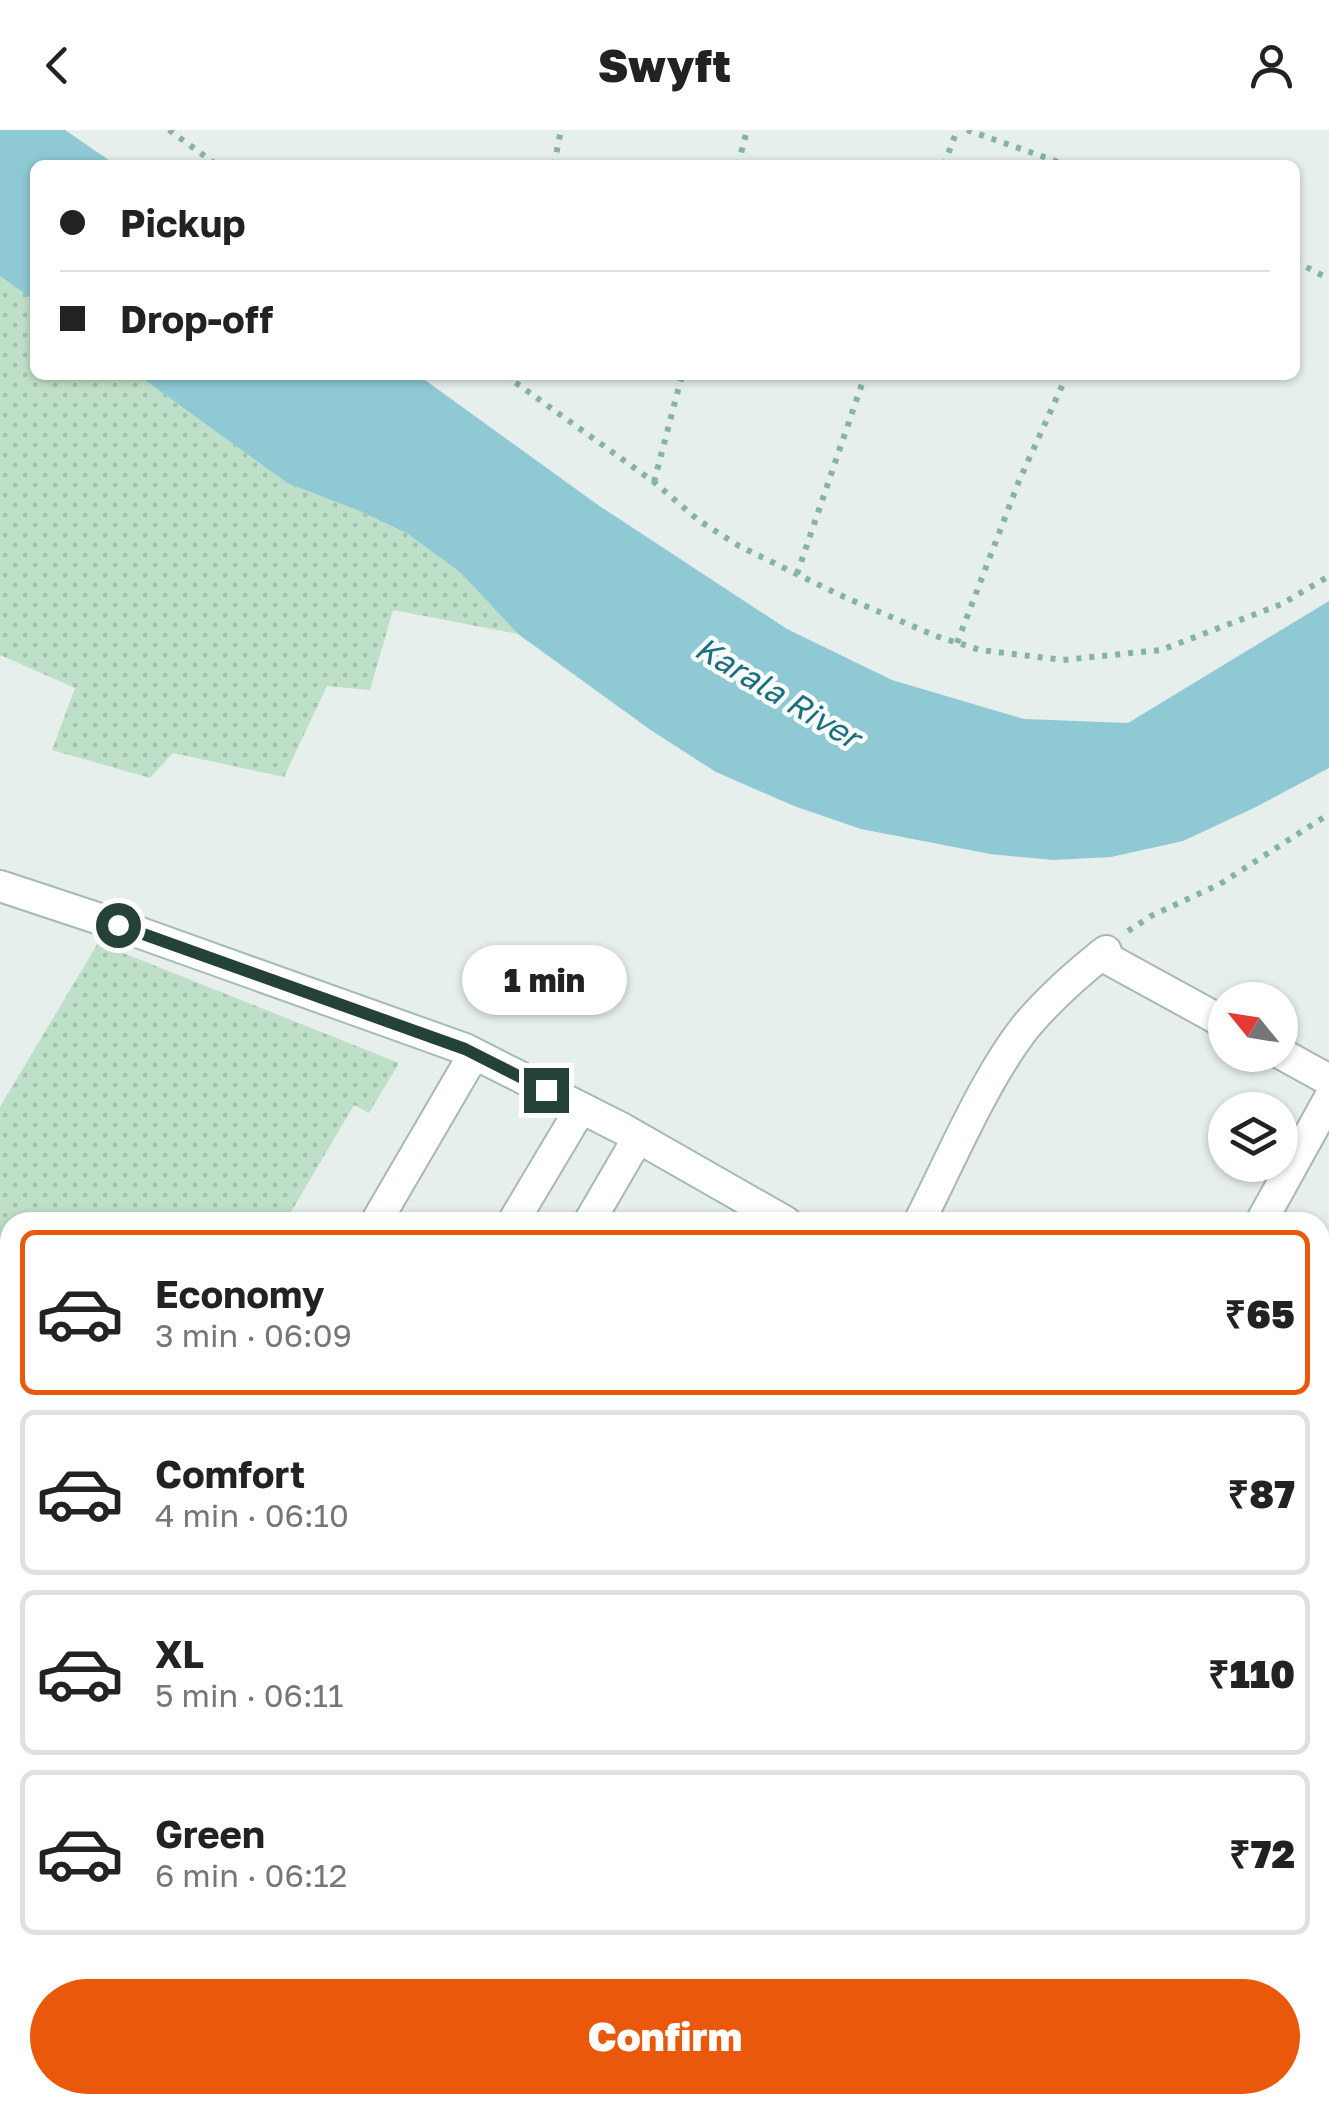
<!DOCTYPE html>
<html lang="en">
<head>
<meta charset="utf-8">
<style>
	:root { --surface:#fff; --page:#f6f6f6; --text:#222; --muted:#767676; --line:#e0e0e0; --accent:#ea580c }
	body { margin:0; font-family:"Golos Text",sans-serif; background:var(--page); color:var(--text); height:100vh; display:flex; flex-direction:column; font-size:38px; white-space:nowrap }
	* { box-sizing:border-box; margin:0 }
	p { font-size:32px; color:var(--muted) }
	.icon { flex:none; width:55px; height:55px; fill:none; stroke:currentColor; stroke-width:2; stroke-linecap:round; stroke-linejoin:round }
	.map { position:relative; flex:1; overflow:hidden }
	.drawer { position:absolute; left:0px; top:1082px; width:1330px; height:902px; display:flex; flex-direction:column; background:var(--surface); border-radius:30px 30px 0 0; box-shadow:0 2px 8px #0004 }
	.drawer>* { flex:none }
	.hud { position:absolute; left:30px; top:30px; width:1270px; height:220px; border-radius:15px; box-shadow:0 2px 8px #0004; display:grid; align-content:center; height:220px; padding:0 30px; background:var(--surface) }
	.needle { width:65px; rotate:300deg }
	.buttons { position:absolute; left:1208px; top:852px; display:grid; gap:20px }
	.buttons a { display:grid; place-items:center; width:90px; height:90px; border-radius:50%; background:var(--surface); box-shadow:0 2px 8px #0004; font-size:50px }
	.end { position:absolute; width:45px; height:45px; margin:-22px; border:12px solid #24423a; background:#fff; box-shadow:0 0 0 5px #fff }
	.from { border-radius:50% }
	.bubble { position:absolute; height:70px; border-radius:35px; background:var(--surface); box-shadow:0 2px 8px #0004; font-size:32px; font-weight:800; line-height:70px; text-align:center }
	.hud b { display:flex; align-items:center; gap:35px; height:95px; font-size:38px }
	.hud b+b { border-top:2px solid var(--line) }
	.hud i { width:25px; height:25px; background:var(--text) }
	ul { padding:18px 0 0; list-style:none }
	li { display:flex; align-items:center; gap:30px; height:165px; margin:0 20px 15px; padding:0 10px; border:5px solid var(--line); border-radius:15px }
	li div { flex:1 }
	li b { display:block; font-size:38px }
	li em { font-style:normal; font-weight:800 }
	li.selected { border-color:var(--accent) }
	li>.icon { width:90px; height:90px; stroke-width:1.5 }
	.primary-button { display:flex; gap:20px; margin-top:auto; padding:20px 30px }
	.primary-button a { flex:1; height:115px; border-radius:60px; background:var(--accent); color:#fff; font-size:40px; font-weight:800; line-height:115px; text-align:center }
	header { display:flex; justify-content:space-between; align-items:center; height:130px; padding:0 30px; background:var(--surface); font-size:45px; font-weight:800 }
	.map>svg:first-child { display:block }
	.grass { fill:url(#grass-dots) }
	.water { fill:#8ec9d4 }
	.lines { fill:none; stroke-linecap:round; stroke-linejoin:round }
	.street-casing { stroke:#a8b8b2; stroke-width:34 }
	.secondary-casing { stroke:#a4bbb3; stroke-width:34 }
	.path { stroke:#86b3a5; stroke-width:6; stroke-dasharray:5 8; stroke-linecap:butt }
	.street { stroke:#fff; stroke-width:30 }
	.secondary { stroke:#fff; stroke-width:30 }
	.route { stroke:#24423a; stroke-width:12 }
	.labels { text-anchor:middle; dominant-baseline:central; stroke-width:9; stroke-linejoin:round; paint-order:stroke }
	.water-label { font-size:32px; font-style:italic; fill:#1c6f80; stroke:#f7fbf9 }
</style>
</head>
<body>
<header><svg class="icon" aria-label="back" viewBox="0 0 24 24"><path d="M15 5l-7 7 7 7"/></svg>Swyft<svg class="icon" aria-label="person" viewBox="0 0 24 24"><circle cx="12" cy="8" r="4"/><path d="M4 21q1-7 8-7t8 7"/></svg></header>
<div class="map">
<svg width="1329" height="1983" viewBox="0 0 1329 1983">
	<defs>
		<pattern id="grass-dots" width="8" height="8" patternUnits="userSpaceOnUse" patternTransform="scale(2.5)"><rect width="8" height="8" fill="#bfe0c8"/><path d="M2 2h.1M6 6h.1" fill="none" stroke="#a4c1ad" stroke-width="1.8" stroke-linecap="round"/></pattern>
	</defs>
	<rect width="100%" height="100%" fill="#e6efeb"/>
	<g class="grass">
		<polygon points="0,146 35,171 35,245 138,245 287,353 362,382 408,404 461,443 518,504 393,480 370,560 327,556 284,647 173,623 150,648 52,620 75,558 0,525"/>
		<polygon points="98,813 399,933 369,983 354,975 285,1092 10,1092 10,1299 0,1297 0,977"/>
	</g>
	<g class="water">
		<polygon points="0,0 65,0 116,35 35,35 35,171 0,146"/>
		<polygon points="138,245 418,245 598,375 787,499 892,550 1024,589 1128,593 1329,471 1329,638 1256,677 1183,711 1111,727 1053,730 990,724 861,699 794,676 716,642 652,601 518,504 461,443 408,404 362,382 287,353"/>
		<polygon points="0,1382 10,1383 10,1502 0,1500"/>
		<polygon points="0,1823 10,1829 10,1975 169,1975 172,1983 0,1983"/>
		<polygon points="411,1975 564,1975 561,1983 410,1983"/>
	</g>
	<g class="lines">
		<g class="street-casing">
			<g id="street">
				<polyline points="1101,825 1225,893"/>
				<polyline points="1280,923 1329,950"/>
				<polyline points="376,1092 474,924"/>
				<polyline points="513,1092 581,978"/>
				<polyline points="589,1092 638,1008"/>
				<path d="M919,1092c32,-62 65,-143 108,-197 23,-27 51,-52 79,-74"/>
				<polyline points="1261,1092 1329,969"/>
				<polyline points="0,1309 10,1310"/>
				<polyline points="1320,1445 1329,1432"/>
				<polyline points="0,1578 10,1579"/>
				<polyline points="1320,1951 1329,1956"/>
				<polyline points="938,1975 952,1983"/>
				<polyline points="349,1983 350,1975"/>
				<polyline points="839,1983 845,1975"/>
			</g>
		</g>
		<g class="secondary-casing">
			<g id="secondary">
				<polyline points="0,756 118,795 465,919 623,999 786,1092"/>
				<polyline points="1320,1392 1329,1397"/>
			</g>
		</g>
		<g class="path">
			<polyline points="169,0 217,35"/>
			<polyline points="967,0 1067,35"/>
			<polyline points="554,35 561,0"/>
			<polyline points="738,35 747,0"/>
			<polyline points="944,35 957,0"/>
			<polyline points="1295,131 1329,149"/>
			<polyline points="505,245 654,352 698,390 739,416 842,466 936,506 980,520 1063,530 1161,520 1282,474 1329,446"/>
			<polyline points="654,352 682,245"/>
			<polyline points="797,444 865,245"/>
			<polyline points="957,513 1019,351 1067,245"/>
			<polyline points="1128,801 1151,786 1220,754 1329,684"/>
		</g>
		<use href="#street" class="street"/>
		<use href="#secondary" class="secondary"/>
	</g>
	<g class="lines">
		<polyline class="route" points="118,795 465,919 546,960"/>
	</g>
	<g class="labels">
		<g class="water-label">
			<text transform="translate(778 562) rotate(31)">Karala River</text>
		</g>
	</g>
</svg>
<div class="buttons">
<a><svg class="needle" viewBox="-14 -14 28 28"><path d="M0-13l5 13h-10z" fill="#e53935"/><path d="M0 13l5-13h-10z" fill="#767676"/></svg></a>
<a><svg class="icon" aria-label="layers" viewBox="0 0 24 24"><path d="M12 4l9 5-9 5-9-5zM3 14l9 5 9-5"/></svg></a>
</div>
<i class="end from" style="left:118px;top:795px"></i>
<i class="end" style="left:546px;top:960px"></i>
<div class="bubble" style="left:462px;top:815px;width:165px">1 min</div>
<div class="hud">
<b><i class="from"></i>Pickup</b>
<b><i></i>Drop-off</b>
</div>
<section class="drawer">
<ul>
<li class="selected"><svg class="icon" aria-label="car" viewBox="0 0 24 24"><path d="M5 17H2v-5l4-1 3-4h7l3 4 3 1v5h-3M9 17h6M6 11h13"/><circle cx="7" cy="17" r="2"/><circle cx="17" cy="17" r="2"/></svg><div><b>Economy</b><p>3 min · 06:09</p></div><em>₹65</em></li>
<li><svg class="icon" aria-label="car" viewBox="0 0 24 24"><path d="M5 17H2v-5l4-1 3-4h7l3 4 3 1v5h-3M9 17h6M6 11h13"/><circle cx="7" cy="17" r="2"/><circle cx="17" cy="17" r="2"/></svg><div><b>Comfort</b><p>4 min · 06:10</p></div><em>₹87</em></li>
<li><svg class="icon" aria-label="car" viewBox="0 0 24 24"><path d="M5 17H2v-5l4-1 3-4h7l3 4 3 1v5h-3M9 17h6M6 11h13"/><circle cx="7" cy="17" r="2"/><circle cx="17" cy="17" r="2"/></svg><div><b>XL</b><p>5 min · 06:11</p></div><em>₹110</em></li>
<li><svg class="icon" aria-label="car" viewBox="0 0 24 24"><path d="M5 17H2v-5l4-1 3-4h7l3 4 3 1v5h-3M9 17h6M6 11h13"/><circle cx="7" cy="17" r="2"/><circle cx="17" cy="17" r="2"/></svg><div><b>Green</b><p>6 min · 06:12</p></div><em>₹72</em></li>
</ul>
<div class="primary-button"><a>Confirm</a></div>
</section>
</div>
</body>
</html>
